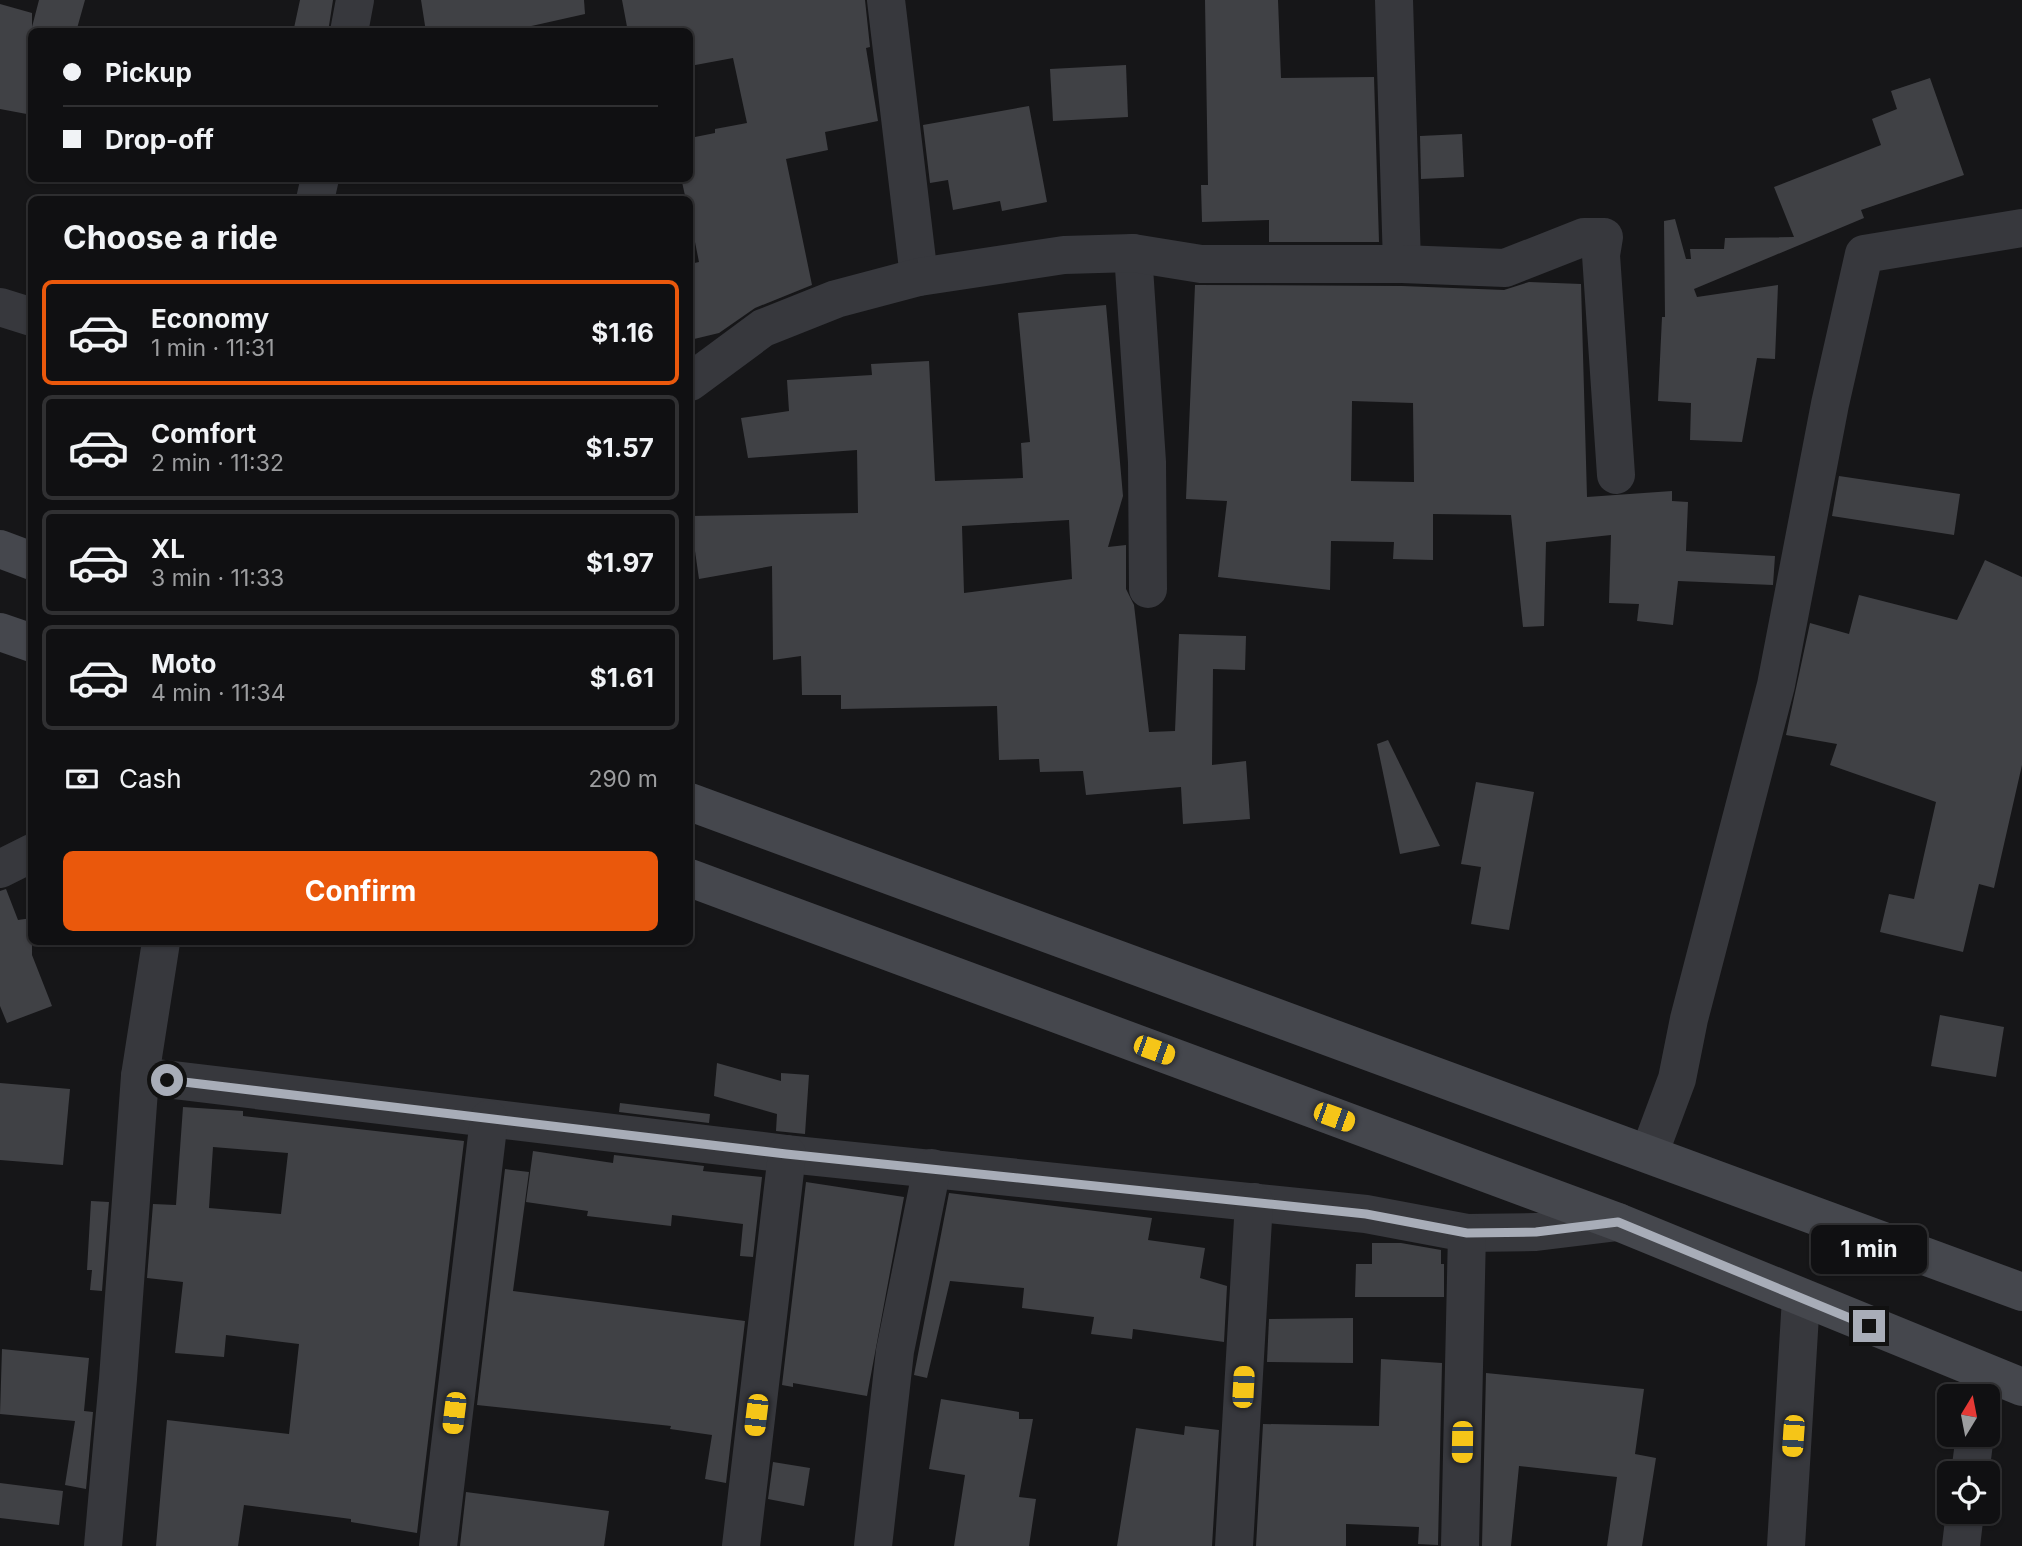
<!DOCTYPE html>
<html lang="en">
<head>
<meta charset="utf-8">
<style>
	:root { --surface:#101012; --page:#19191b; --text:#f1f3f6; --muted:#9c9d9f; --line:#303032; --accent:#ea580c }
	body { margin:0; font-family:Inter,sans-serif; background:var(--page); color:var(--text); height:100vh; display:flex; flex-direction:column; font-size:26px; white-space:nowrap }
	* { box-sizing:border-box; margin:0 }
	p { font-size:23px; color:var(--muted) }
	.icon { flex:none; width:38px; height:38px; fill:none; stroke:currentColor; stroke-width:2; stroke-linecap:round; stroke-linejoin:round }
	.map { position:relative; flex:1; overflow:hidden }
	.drawer { position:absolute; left:28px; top:196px; width:665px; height:749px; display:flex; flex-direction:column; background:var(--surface); border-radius:10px; box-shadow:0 2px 5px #0004,0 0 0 2px var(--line) }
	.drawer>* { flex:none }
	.banner { position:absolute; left:28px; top:28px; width:665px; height:154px; border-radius:10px; box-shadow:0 2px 5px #0004,0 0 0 2px var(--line); display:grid; align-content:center; height:154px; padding:0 35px; background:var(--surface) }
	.needle { width:46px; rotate:10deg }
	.buttons { position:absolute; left:1937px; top:1384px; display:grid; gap:14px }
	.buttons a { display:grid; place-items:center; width:63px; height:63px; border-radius:10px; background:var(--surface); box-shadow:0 2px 5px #0004,0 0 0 2px var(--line); font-size:35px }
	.end { position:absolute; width:32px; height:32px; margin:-16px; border:9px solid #a8adb8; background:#111; box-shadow:0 0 0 4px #111 }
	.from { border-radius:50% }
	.bubble { position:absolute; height:49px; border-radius:10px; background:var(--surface); box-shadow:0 2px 5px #0004,0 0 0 2px var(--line); font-size:23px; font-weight:700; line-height:49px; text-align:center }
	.car { position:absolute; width:21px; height:42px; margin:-21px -10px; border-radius:9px; box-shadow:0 0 5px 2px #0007; background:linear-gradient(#f5c518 24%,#345 0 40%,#f5c518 0 76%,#345 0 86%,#f5c518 0) }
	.banner b { display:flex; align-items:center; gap:24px; height:66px; font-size:26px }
	.banner b+b { border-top:2px solid var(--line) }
	.banner i { width:18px; height:18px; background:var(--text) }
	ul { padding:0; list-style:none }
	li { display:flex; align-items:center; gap:21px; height:105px; margin:0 14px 10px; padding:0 21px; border:4px solid var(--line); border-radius:10px }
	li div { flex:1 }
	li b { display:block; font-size:26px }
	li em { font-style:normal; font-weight:700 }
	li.active { border-color:var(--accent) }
	li>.icon { width:63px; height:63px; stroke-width:1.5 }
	h2 { padding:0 35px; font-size:32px; line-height:84px }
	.pay { display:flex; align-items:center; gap:18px; height:77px; padding:0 35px; font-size:26px }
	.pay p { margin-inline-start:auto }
	.primary-button { display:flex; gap:14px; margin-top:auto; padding:14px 35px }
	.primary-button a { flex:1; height:80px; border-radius:10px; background:var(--accent); color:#fff; font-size:28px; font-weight:700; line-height:80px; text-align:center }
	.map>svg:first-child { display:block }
	.building { fill:#404145; fill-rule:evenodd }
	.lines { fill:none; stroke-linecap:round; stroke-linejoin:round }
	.street { stroke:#37383d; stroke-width:38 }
	.secondary { stroke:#45474d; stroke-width:38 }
	.route { stroke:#a8adb8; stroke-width:9 }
</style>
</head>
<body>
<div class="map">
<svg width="2022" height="1546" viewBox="0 0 2022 1546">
	<rect width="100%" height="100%" fill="#161618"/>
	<g class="building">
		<polygon points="39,0 85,0 76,32 32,32 32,115 0,109 0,4 32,13 32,27"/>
		<polygon points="300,0 333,0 328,32 294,28"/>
		<polygon points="421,0 584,0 585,14 505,32 426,32"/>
		<polygon points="622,0 865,0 870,47 866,48 878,121 825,132 828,150 786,159 812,285 755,308 719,333 690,340 690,264 699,262 690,217 690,200 686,200 682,182 683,178 690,178 690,138 715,133 715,129 747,123 733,58 690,66 690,32 628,32"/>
		<polygon points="1205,0 1278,0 1281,78 1374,77 1379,242 1269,242 1269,220 1202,222 1201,185 1208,185"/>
		<polygon points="1126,65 1128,117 1053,121 1050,69"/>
		<polygon points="1930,78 1964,175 1861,210 1864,218 1694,289 1697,297 1778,285 1775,359 1757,358 1742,442 1690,440 1691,403 1658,401 1662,317 1665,317 1664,221 1675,219 1686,259 1691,259 1690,249 1724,249 1725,238 1794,237 1774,187 1881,145 1872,119 1897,109 1891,91"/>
		<polygon points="1029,106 1047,202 1002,211 1000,201 953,210 948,180 930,183 923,125"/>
		<polygon points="1462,134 1464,177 1421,179 1420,136"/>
		<path d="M1529,282l52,2 6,213 85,-6v10l16,1 -2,49 89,5 -2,29 -95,-4 -5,44 -36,-4 2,-17 -30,-1 2,-68 -65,7 -2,84 -21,1 -12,-112 -78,-1v46l-40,-1 1,-17 -63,-1 -1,49 -112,-13 9,-76 -41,-2 9,-214 207,1 102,4zM1352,401l61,2 1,79 -63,-1z"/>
		<path d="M1106,305l17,191 -15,51 18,-2v44l8,16 15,127 26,-1 4,-97 67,2 -1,34 -32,-1 -1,96 34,-4 4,58 -67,5 -2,-37 -95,8 -3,-24 -43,1 -1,-13 -40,1 -2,-54 -156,3v-14h-39l-1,-39 -28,4 -1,-94 -73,13 -9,-63 168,-3 -1,-63 -109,8 -7,-40 48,-7 -2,-31 85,-5 -1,-11 58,-3 6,120 88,-3 -2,-35 9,-1 -12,-129zM1069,520l3,59 -108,14 -2,-67z"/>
		<polygon points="1839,476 1960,494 1954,535 1832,516"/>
		<polygon points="1985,560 2022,577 2022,765 1994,888 1979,884 1963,952 1880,932 1889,894 1914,899 1936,802 1830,765 1837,744 1786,735 1810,623 1849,634 1859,595 1957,620"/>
		<polygon points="1388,740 1440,846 1400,854 1377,744"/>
		<polygon points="1476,782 1534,792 1509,930 1471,924 1481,867 1461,864"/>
		<polygon points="6,889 18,920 32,918 32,955 52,1006 7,1023 0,1006 0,891"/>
		<polygon points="1940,1015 2004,1027 1996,1077 1931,1066"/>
		<polygon points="717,1063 781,1081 781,1073 809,1075 805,1134 776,1131 777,1114 714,1096"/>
		<polygon points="0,1083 70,1089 63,1165 0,1160"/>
		<polygon points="620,1103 710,1114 709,1123 619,1112"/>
		<path d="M183,1107l60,4v5l221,25 -47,392 -66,-11v-3l-107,-14 -6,41h-82l11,-126 122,14 10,-90 -73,-9 -2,22 -49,-4 8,-71 -36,-4 6,-74 23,1zM213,1147l75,6 -7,61 -72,-6z"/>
		<polygon points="533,1151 613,1163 614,1155 704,1166 703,1171 762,1177 753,1257 740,1256 743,1224 672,1215 671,1226 587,1216 588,1211 526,1202"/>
		<polygon points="505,1169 529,1172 513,1291 745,1321 726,1483 705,1479 712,1435 670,1429 671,1426 477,1405"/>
		<polygon points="806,1182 904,1197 867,1396 793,1383 793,1387 782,1385"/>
		<polygon points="949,1193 1152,1218 1148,1240 1205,1248 1200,1278 1227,1286 1224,1342 1133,1329 1132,1339 1091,1334 1094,1317 1022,1308 1024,1288 950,1281 927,1378 914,1375"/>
		<polygon points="91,1201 109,1202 102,1291 90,1290 92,1270 87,1270"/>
		<polygon points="1372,1243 1401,1243 1441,1250 1441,1264 1444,1264 1444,1297 1355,1297 1356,1264 1372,1264"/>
		<polygon points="1353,1318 1353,1363 1267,1362 1269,1319"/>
		<polygon points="2,1349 89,1358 84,1411 93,1412 86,1489 65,1485 75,1421 0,1414"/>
		<polygon points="1381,1359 1442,1363 1438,1545 1418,1544 1419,1527 1346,1524 1346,1546 1256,1546 1263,1424 1379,1426"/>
		<polygon points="1486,1373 1644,1389 1635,1454 1656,1458 1642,1546 1607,1546 1617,1477 1519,1466 1511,1546 1482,1546"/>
		<polygon points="941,1399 1019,1412 1019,1419 1033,1419 1019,1497 1036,1499 1029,1546 954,1546 965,1475 929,1469"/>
		<polygon points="1185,1426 1219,1430 1212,1546 1117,1546 1136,1428 1184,1435"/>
		<polygon points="773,1462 810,1468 804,1506 768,1499"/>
		<polygon points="0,1483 63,1491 59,1525 0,1518"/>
		<polygon points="466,1492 609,1511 604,1546 460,1546"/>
	</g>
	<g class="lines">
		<g class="street">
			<polyline points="886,0 919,277"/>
			<polyline points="1394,0 1402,264"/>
			<polyline points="349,32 355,0"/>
			<polyline points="315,200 320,178"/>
			<polyline points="1133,253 1147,462 1148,589"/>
			<polyline points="0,307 32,317"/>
			<polyline points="690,382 763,328 836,299 919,277 1064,255 1133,253 1201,264 1402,264 1505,268 1584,237 1604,237 1601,255 1616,475"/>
			<polyline points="0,869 32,853"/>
			<polyline points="140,1076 787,1154 1366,1214 1467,1233 1536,1232 1618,1222"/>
			<polyline points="1649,1154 1677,1079 1689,1019 1776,685 1830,404 1864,254 2022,228"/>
			<polyline points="1970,1474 1975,1435"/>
			<polyline points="103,1546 118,1379 140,1076 161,942"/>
			<polyline points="438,1546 489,1119"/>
			<polyline points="741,1546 787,1154"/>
			<polyline points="873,1546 895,1351 932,1168"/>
			<polyline points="1234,1546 1254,1202"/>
			<polyline points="1460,1546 1467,1233"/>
			<polyline points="1786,1546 1801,1298"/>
			<polyline points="1961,1546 1965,1512"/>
		</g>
		<g class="secondary">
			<polyline points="0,549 32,561"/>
			<polyline points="0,632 32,643"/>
			<polyline points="690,802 2022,1292"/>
			<polyline points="690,878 1618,1222 2022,1387"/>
		</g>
	</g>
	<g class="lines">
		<polyline class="route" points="167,1080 786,1154 1366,1214 1467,1233 1536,1232 1618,1222 1869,1326"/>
	</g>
</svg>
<div class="buttons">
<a><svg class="needle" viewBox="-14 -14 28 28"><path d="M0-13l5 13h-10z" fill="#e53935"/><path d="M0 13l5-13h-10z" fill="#9c9d9f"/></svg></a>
<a><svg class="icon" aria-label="locate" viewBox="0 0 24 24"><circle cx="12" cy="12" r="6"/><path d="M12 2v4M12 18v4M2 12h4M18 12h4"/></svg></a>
</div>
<i class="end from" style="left:167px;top:1080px"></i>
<i class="end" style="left:1869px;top:1326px"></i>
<div class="bubble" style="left:1811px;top:1225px;width:116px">1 min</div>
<i class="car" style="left:1154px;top:1050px;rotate:110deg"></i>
<i class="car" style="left:1334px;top:1117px;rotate:110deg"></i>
<i class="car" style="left:1243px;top:1387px;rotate:3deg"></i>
<i class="car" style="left:454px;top:1413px;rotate:187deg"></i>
<i class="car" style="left:756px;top:1415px;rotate:187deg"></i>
<i class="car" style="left:1793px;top:1436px;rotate:184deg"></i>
<i class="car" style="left:1462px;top:1442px;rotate:181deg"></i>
<div class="banner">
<b><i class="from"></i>Pickup</b>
<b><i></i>Drop-off</b>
</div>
<section class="drawer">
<h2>Choose a ride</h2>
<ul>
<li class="active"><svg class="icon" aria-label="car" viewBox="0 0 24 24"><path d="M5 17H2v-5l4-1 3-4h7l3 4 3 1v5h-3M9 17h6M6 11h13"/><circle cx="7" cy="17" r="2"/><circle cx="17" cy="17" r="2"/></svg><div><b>Economy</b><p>1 min · 11:31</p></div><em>$1.16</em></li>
<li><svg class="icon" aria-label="car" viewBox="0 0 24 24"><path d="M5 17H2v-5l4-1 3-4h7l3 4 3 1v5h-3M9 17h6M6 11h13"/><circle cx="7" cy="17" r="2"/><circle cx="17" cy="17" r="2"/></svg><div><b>Comfort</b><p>2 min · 11:32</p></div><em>$1.57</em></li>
<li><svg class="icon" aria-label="car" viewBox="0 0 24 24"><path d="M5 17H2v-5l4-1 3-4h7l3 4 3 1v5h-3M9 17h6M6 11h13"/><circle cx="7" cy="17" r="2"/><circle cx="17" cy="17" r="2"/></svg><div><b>XL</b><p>3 min · 11:33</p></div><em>$1.97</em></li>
<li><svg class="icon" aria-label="car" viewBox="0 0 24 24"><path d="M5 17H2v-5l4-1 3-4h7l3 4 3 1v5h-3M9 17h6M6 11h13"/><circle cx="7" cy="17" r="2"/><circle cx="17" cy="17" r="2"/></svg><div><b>Moto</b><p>4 min · 11:34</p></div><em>$1.61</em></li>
</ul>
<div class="pay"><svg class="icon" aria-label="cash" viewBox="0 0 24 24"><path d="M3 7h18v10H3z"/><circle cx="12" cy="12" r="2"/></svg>Cash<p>290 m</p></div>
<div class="primary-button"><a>Confirm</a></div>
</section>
</div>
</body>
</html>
